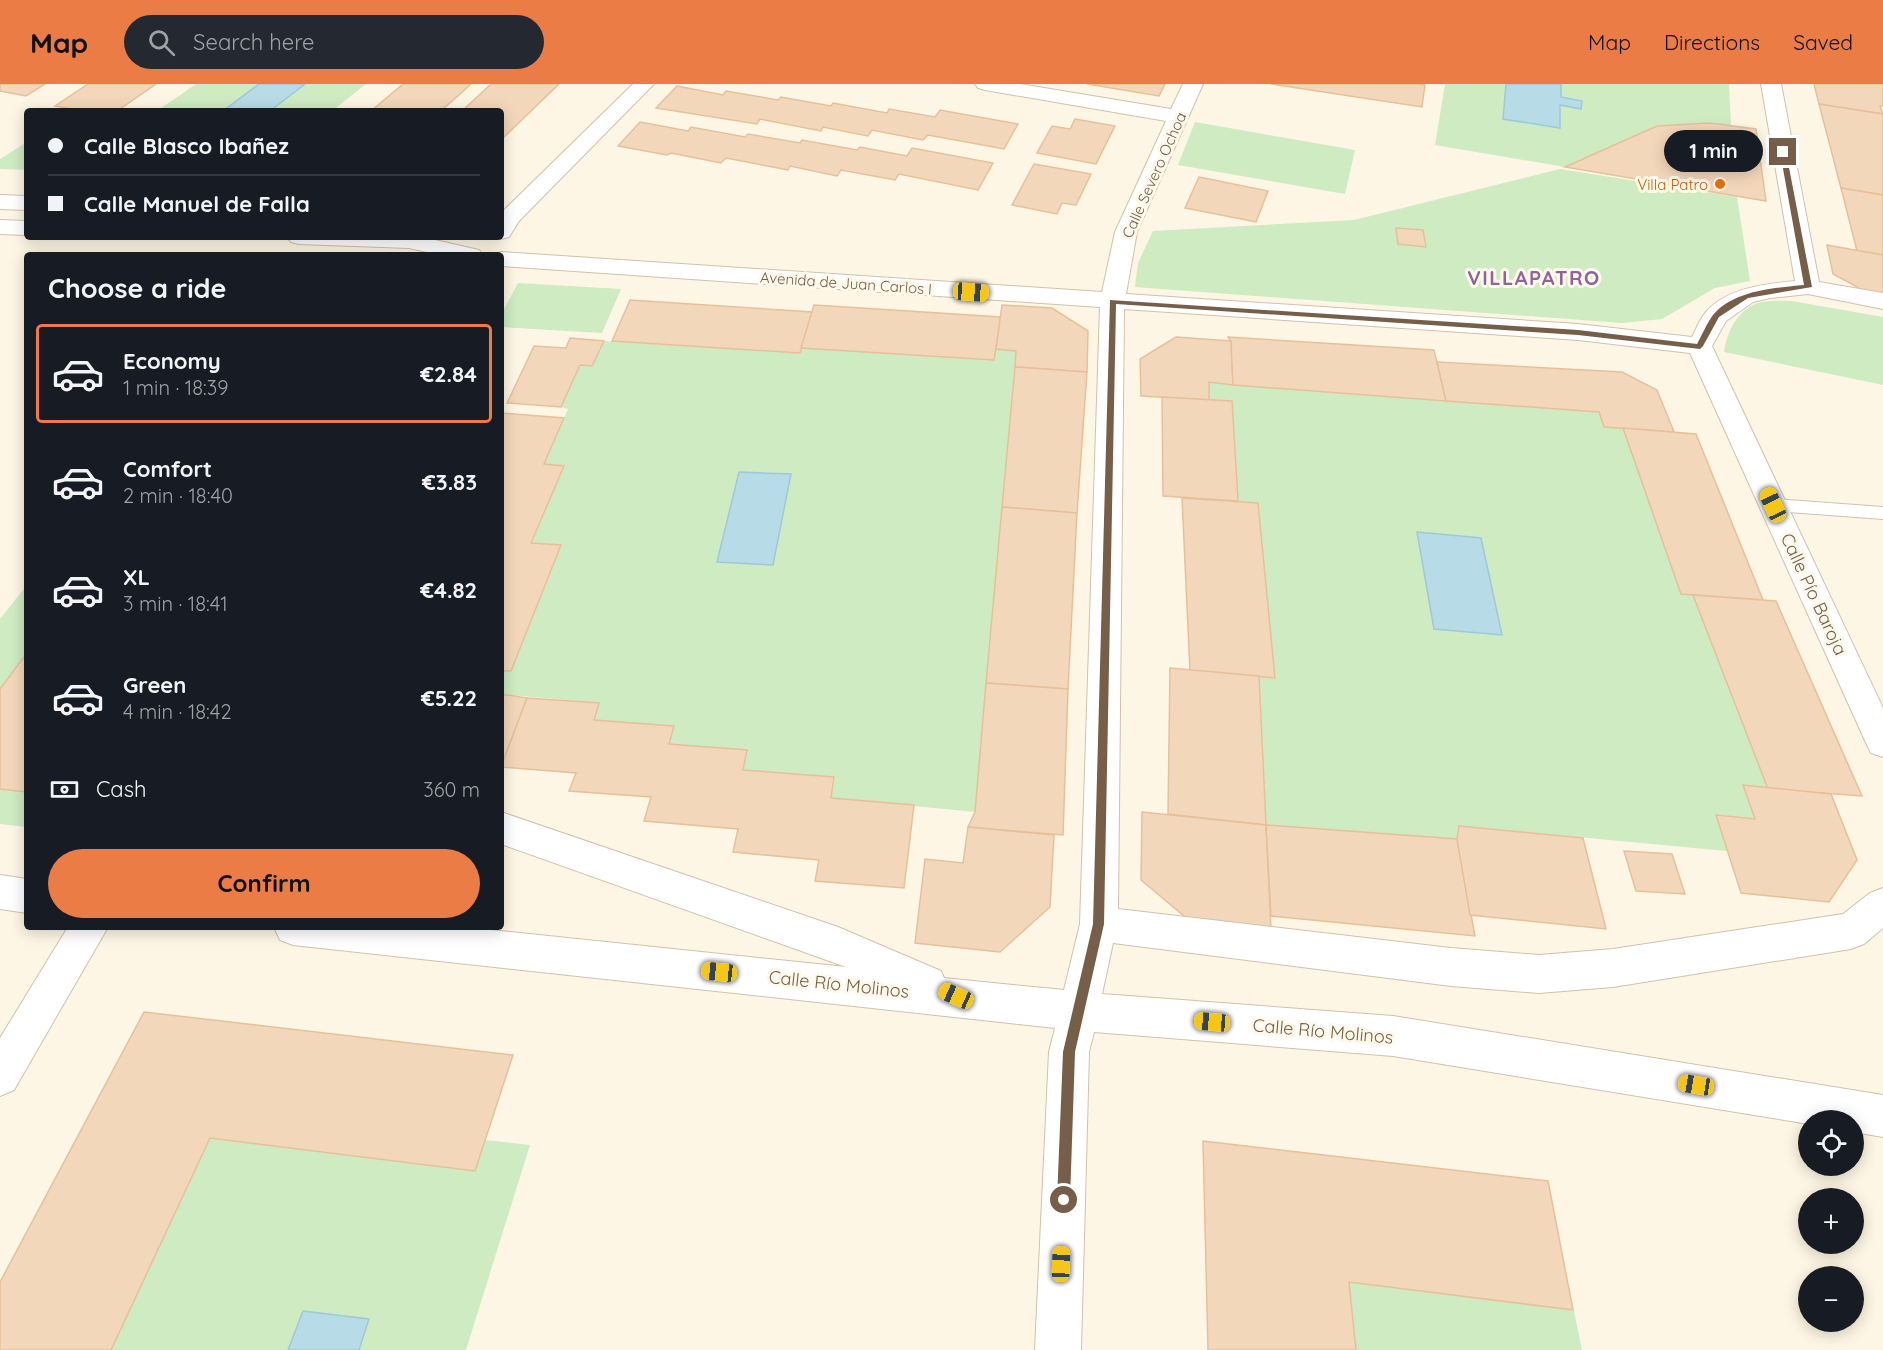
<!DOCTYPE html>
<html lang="en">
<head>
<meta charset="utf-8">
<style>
	:root { --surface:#171b24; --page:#242831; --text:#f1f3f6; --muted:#9ea1a6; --line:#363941; --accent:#eb7c45 }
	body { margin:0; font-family:Quicksand,sans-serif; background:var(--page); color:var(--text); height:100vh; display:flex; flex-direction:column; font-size:22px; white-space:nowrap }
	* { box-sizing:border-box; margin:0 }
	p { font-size:20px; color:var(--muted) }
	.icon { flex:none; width:33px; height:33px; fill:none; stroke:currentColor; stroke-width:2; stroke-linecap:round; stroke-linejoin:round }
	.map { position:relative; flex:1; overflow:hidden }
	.details { position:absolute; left:24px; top:168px; width:480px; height:678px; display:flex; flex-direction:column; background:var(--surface); border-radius:6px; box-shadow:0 3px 15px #0003 }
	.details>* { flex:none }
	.guide { position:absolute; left:24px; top:24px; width:480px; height:132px; border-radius:6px; box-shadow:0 3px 15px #0003; display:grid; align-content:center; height:132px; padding:0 24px; background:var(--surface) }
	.tools { position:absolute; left:1798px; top:1026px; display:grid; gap:12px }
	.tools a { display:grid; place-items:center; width:66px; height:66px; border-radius:50%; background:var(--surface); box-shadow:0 3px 15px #0003; font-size:30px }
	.end { position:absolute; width:27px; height:27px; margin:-14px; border:8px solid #765e48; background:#fff; box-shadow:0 0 0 3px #fff }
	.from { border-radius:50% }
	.bubble { position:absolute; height:42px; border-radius:21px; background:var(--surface); box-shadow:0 3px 15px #0003; font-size:20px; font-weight:800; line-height:42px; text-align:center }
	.car { position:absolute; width:18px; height:36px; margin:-18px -9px; border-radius:8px; box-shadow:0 0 4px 2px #0007; background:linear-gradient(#f5c518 24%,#345 0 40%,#f5c518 0 76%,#345 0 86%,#f5c518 0) }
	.guide b { display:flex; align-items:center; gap:21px; height:57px; font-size:22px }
	.guide b+b { border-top:2px solid var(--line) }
	.guide i { width:15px; height:15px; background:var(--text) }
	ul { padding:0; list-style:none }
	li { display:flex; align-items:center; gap:18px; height:99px; margin:0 12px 9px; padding:0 12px; border:3px solid transparent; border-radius:6px }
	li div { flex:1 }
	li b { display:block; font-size:22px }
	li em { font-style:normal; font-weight:800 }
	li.current { border-color:var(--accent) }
	li>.icon { width:54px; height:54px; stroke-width:1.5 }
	h2 { padding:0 24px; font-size:27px; line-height:72px }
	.pay { display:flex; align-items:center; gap:15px; height:66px; padding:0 24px; font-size:22px }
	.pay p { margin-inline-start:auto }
	.primary-button { display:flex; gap:12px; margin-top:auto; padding:12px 24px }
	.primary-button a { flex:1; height:69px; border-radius:36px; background:var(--accent); color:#111; font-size:24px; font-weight:800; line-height:69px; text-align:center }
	header { display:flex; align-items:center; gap:36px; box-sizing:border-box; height:84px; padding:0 30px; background:var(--accent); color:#111 }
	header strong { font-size:28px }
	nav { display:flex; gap:33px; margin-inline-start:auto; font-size:21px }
	.search { width:420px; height:54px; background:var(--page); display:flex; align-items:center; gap:15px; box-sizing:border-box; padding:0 21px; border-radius:33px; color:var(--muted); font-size:22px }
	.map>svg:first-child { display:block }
	.green { fill:#ceebc2 }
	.water { fill:#b7dbe7; stroke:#9dcad9; stroke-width:1.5 }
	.building { fill:#f3d7ba; stroke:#e7c09a; stroke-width:1.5 }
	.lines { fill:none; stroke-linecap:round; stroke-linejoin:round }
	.lane-casing { stroke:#d1c1ac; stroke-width:2 }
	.street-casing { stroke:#d1c1ac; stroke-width:2 }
	.lane { fill:#fff; fill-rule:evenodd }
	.street { fill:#fff; fill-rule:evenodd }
	.route { fill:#765e48 }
	.food-dot { fill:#e8710a; stroke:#fff9eb; stroke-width:2 }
	.labels { text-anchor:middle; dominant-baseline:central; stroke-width:6; stroke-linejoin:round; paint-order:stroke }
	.far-street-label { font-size:15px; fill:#765e48; stroke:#fff9eb }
	.far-food-label { font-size:15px; fill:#c56008; stroke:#fff9eb; text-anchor:end }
	.street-label { font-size:18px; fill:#765e48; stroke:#fff9eb }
	.far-district-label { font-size:20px; font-weight:bold; letter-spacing:1.5px; fill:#8e649a; stroke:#fff9eb }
</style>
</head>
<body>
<header>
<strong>Map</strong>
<div class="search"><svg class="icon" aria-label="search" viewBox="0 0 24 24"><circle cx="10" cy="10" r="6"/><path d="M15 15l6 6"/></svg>Search here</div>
<nav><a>Map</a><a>Directions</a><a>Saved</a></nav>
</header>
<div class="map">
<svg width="1883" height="1266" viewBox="0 0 1883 1266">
	<rect width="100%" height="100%" fill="#fdf6e4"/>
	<g class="green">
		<polygon points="196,0 366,0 332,27 157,27"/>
		<polygon points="1445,0 1729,0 1731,41 1710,39 1657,42 1565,83 1435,61"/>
		<polygon points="1195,38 1355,66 1345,110 1178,81"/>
		<polygon points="27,58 27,86 0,85 0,75"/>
		<polygon points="1560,85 1737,113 1750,197 1715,204 1662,235 1622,239 1135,203 1138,179 1153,147 1354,136"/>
		<polygon points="518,199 621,205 602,249 501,243 501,231"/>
		<path d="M1792,217l91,16v68l-159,-33c3,-20 13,-42 34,-49 10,-3 24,-2 34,-2z"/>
		<polygon points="604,257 799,269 801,264 994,276 996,265 1016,267 975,728 831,714 834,693 743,686 669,660 674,642 594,636 599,619 501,610 501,587 511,587 561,462 531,459 564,382 544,380 568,325 561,323 580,281 592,282"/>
		<polygon points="1209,298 1599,328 1623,344 1693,511 1768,705 1743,701 1755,735 1716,732 1727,767 1459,742 1457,755 1266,741 1259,592 1258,419 1238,417 1232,317 1209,316"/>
		<polygon points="27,501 27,743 0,740 0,535"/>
		<polygon points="210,1054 485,1056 530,1061 466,1266 111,1266"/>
		<polygon points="1349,1198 1571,1213 1582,1266 1356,1266"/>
	</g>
	<g class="water">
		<polygon points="259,0 305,0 270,27 223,27"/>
		<polygon points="1506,0 1561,0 1561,13 1582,17 1581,25 1560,21 1560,44 1503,35"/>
		<polygon points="739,388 791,390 773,481 717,478"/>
		<polygon points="1417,448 1481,454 1502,551 1434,545"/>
		<polygon points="303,1227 369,1235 359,1266 288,1266"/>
	</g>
	<g class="building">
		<polygon points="0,0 45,0 26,12 0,7"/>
		<polygon points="88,0 156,0 117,27 83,27 55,22"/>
		<polygon points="403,0 471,0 441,27 371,27"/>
		<polygon points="491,0 559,0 501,56 501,27 462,27"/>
		<polygon points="1087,0 1165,0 1159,12"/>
		<polygon points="1271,0 1418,0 1425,1 1422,23"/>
		<polygon points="1814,0 1883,0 1883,22 1880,22 1883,30 1819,20"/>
		<polygon points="677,2 723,11 726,7 778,16 781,13 831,22 833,19 887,29 889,25 935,33 940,26 1018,40 1004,65 928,51 923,56 872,46 868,52 823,43 821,47 760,35 757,40 656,24"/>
		<polygon points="1819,20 1883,30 1883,111 1841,104"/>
		<polygon points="1075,35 1115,42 1096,80 1037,69 1052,42 1070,45"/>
		<polygon points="640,38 688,47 691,43 745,53 748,50 800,59 802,56 857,66 860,63 907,72 912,64 993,79 978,106 899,90 895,96 841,86 837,92 790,82 788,86 726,74 721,79 671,69 667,71 618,62"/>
		<polygon points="1710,39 1756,45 1766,117 1565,83 1657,42"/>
		<polygon points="1034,80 1091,90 1076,121 1062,119 1057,130 1012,121"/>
		<polygon points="1199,93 1268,107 1256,138 1185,124"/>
		<polygon points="1841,104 1883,111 1883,171 1857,167"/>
		<polygon points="1396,144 1423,146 1426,163 1398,160"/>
		<polygon points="1827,161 1883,171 1883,213 1872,211 1833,190"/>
		<polygon points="630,216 813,228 800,269 612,257"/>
		<polygon points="814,221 1001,233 994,276 801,264"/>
		<polygon points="1002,221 1052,224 1088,247 1087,288 1015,283 1016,267 996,265"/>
		<polygon points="1176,253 1231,257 1233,301 1209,298 1209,316 1141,312 1140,275"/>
		<polygon points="1228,253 1434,266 1446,317 1233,301 1231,257"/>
		<polygon points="570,254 604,257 592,282 580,281 561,323 507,319 534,262 566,264"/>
		<polygon points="1437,278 1622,288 1657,306 1674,348 1604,343 1599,328 1446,317"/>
		<polygon points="1015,283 1087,288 1077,429 1002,423"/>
		<polygon points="1162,313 1232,317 1238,417 1163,412"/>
		<polygon points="501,329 564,334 544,380 564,382 531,459 561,461 511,587 501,587"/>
		<polygon points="1623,344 1696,350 1763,516 1681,510"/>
		<polygon points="1182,414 1258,419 1275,594 1190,587"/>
		<polygon points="1002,423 1077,429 1068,605 986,599"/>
		<polygon points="1693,511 1776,517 1862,712 1768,705"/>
		<polygon points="24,573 27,574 27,708 0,705 0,605"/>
		<polygon points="1170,584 1259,592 1266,741 1168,730"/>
		<polygon points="986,599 1068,605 1063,751 968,743 975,728"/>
		<polygon points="501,610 527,614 501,683"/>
		<polygon points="527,614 599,619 594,636 674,642 669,660 747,666 743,686 834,693 831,714 914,721 904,804 815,797 819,776 733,768 738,745 644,737 651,713 569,707 576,689 501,683"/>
		<polygon points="1743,701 1831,710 1857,776 1829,818 1741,809 1716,731 1755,735"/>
		<polygon points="1142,728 1266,741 1271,846 1190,837 1141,796"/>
		<polygon points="1266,741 1457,755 1475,852 1271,832"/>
		<polygon points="1459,742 1583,754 1606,845 1470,831 1457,755"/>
		<polygon points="968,743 1054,751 1050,823 1000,868 915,859 925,775 963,779"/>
		<polygon points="1624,767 1672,770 1685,810 1636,807"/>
		<polygon points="144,928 513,971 475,1087 210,1054 111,1266 0,1266 0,1198"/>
		<polygon points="1203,1057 1548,1097 1573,1226 1349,1198 1356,1266 1208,1266"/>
	</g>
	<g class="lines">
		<g class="lane-casing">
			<polygon id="lane" points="1773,415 1883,423 1883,435 1773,427 1767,425 1765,421 1767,417"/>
		</g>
		<g class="street-casing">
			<g id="street">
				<polygon points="633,0 654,0 519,137 509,153 501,155 493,153 501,153 502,128"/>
				<path d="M975,0h45l151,25 12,-25h20l-66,148 -11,62 452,30 114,13c4,-8 8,-18 14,-25 21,-24 59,-28 89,-31l-34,-197h20l38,198 64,11v16l-75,-15 -38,4 -17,4 -27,19 -14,25 171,362v49l-12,-4 -5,-10 -176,-390 -112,-13 -454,-31 -6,600 333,39 88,7 74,-6 230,-35 27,-21 13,-5v40l-19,16 -13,5 -238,38 -74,6 -88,-7 -338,-43 -11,51 291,22 490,79v42l-29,-5v-12h-45v4l-416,-68 -299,-24 -5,20 -8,298h-46l14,-298 6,-24 -762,-83 -13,-5 -6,-13h188l384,40 -345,-123v-32l337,115 103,44 3,7 120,12 16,-66 20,-617 -599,-41v-11h-9l9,-3 601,40 13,-60 51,-111 -181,-31 -7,-2z"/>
				<polygon points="0,111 27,112 27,126 0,125"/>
				<polygon points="0,136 27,137 27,151 0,150"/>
				<polygon points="287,153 422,153 479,166 483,171 440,171 409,164 299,160 291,158"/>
				<polygon points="0,791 27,795 27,829 0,825"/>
				<polygon points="68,843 108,843 14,1006 0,1012 0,954"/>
			</g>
		</g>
		<use href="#lane" class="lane"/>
		<use href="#street" class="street"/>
	</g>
	<path class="route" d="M1783,66l3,2 26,135 -64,11 -29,19 -16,29 -3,3 -122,-14 -462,-31 -12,620 -29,128 -5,148 -2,4 -4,2 -5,-2 -2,-4 6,-148 30,-128 17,-624 468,30 119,14c5,-9 10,-21 16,-29 21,-25 61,-27 91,-30l-24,-133z"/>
	<circle class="food-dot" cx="1720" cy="100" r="6"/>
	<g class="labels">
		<g class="far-street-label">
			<text transform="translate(1154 91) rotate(-66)">Calle Severo Ochoa</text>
			<text transform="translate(846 199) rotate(4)">Avenida de Juan Carlos I</text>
		</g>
		<g class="far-food-label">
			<text x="1708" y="100">Villa Patro</text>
		</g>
		<g class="street-label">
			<text transform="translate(1814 510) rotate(65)">Calle Pío Baroja</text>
			<text transform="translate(839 900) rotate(6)">Calle Río Molinos</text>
			<text transform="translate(1323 947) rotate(5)">Calle Río Molinos</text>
		</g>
		<g class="far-district-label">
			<text x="1534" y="193">VILLAPATRO</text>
		</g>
	</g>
</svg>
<div class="tools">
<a><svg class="icon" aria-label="locate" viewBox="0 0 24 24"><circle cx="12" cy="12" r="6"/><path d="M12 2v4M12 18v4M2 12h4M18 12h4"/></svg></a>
<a>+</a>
<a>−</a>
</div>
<i class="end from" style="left:1064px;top:1116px"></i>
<i class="end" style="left:1783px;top:68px"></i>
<div class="bubble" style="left:1664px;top:46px;width:99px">1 min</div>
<i class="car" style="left:971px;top:208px;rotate:94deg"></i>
<i class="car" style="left:1773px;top:421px;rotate:335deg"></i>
<i class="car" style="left:719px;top:888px;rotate:276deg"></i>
<i class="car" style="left:956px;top:912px;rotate:294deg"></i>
<i class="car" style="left:1212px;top:938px;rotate:275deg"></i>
<i class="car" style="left:1696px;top:1001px;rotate:279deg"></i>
<i class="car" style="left:1061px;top:1180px;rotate:2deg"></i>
<div class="guide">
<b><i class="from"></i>Calle Blasco Ibañez</b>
<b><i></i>Calle Manuel de Falla</b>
</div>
<section class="details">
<h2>Choose a ride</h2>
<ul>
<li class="current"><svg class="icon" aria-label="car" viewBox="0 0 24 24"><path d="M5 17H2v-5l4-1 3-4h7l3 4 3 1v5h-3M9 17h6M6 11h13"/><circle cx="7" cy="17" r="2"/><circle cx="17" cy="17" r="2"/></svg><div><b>Economy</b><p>1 min · 18:39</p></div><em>€2.84</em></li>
<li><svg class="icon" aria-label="car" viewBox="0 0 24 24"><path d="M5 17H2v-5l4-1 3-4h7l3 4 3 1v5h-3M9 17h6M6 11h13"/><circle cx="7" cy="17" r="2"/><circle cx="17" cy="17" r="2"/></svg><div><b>Comfort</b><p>2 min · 18:40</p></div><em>€3.83</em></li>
<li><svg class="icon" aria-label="car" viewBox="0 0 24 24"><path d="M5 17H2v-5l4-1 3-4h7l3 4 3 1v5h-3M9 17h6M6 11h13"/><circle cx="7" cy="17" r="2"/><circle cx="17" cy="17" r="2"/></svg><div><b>XL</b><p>3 min · 18:41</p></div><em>€4.82</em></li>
<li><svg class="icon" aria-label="car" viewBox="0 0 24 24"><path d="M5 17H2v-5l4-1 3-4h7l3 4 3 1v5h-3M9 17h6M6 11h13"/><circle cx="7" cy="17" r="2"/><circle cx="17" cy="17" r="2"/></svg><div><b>Green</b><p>4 min · 18:42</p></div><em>€5.22</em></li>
</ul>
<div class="pay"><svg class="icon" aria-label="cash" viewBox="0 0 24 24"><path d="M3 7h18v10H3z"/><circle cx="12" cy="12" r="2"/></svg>Cash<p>360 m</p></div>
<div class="primary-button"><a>Confirm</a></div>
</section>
</div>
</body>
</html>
